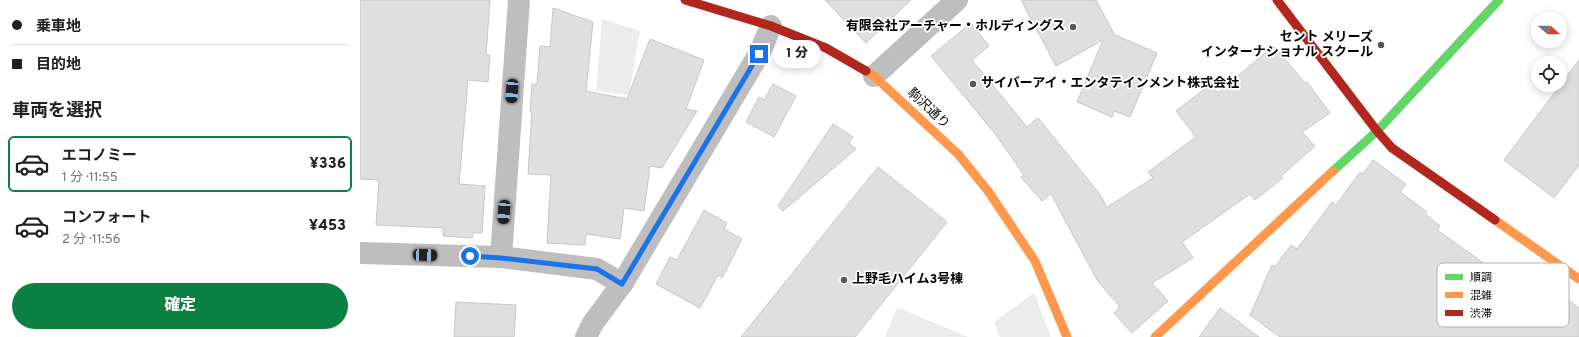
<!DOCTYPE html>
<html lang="ja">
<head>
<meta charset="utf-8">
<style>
	:root { --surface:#fff; --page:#f6f6f6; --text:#202124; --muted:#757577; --line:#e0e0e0; --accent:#0b8043 }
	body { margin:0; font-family:Overpass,"Noto Sans JP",sans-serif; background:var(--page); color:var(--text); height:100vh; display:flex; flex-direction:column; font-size:15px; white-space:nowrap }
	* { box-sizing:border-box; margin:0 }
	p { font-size:13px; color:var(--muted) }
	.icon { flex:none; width:22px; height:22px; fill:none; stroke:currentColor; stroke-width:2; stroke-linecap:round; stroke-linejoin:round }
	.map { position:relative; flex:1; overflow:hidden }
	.details { display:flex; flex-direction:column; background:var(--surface); width:360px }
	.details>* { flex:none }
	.top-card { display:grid; align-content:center; height:88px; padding:0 12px; background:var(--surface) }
	.needle { width:26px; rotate:111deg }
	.fabs { position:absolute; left:1171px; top:12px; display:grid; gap:8px }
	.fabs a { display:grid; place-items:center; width:36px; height:36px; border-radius:50%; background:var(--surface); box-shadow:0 2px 10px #0003; font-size:20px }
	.end { position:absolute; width:18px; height:18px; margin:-9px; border:5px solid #1a73e8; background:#fff; box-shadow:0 0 0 2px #fff }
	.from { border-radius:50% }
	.bubble { position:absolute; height:28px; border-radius:14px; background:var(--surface); box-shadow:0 2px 10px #0003; font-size:13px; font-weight:800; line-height:28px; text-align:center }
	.car { position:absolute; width:12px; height:24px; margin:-12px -6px; border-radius:5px; box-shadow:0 0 3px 1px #0007; background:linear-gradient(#222 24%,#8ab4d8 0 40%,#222 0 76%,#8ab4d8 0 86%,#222 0) }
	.top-card b { display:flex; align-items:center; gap:14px; height:38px; font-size:15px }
	.top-card b+b { border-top:1px solid var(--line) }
	.top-card i { width:10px; height:10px; background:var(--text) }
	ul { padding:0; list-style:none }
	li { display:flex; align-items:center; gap:12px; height:56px; margin:0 8px 6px; padding:0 4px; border:2px solid transparent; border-radius:6px }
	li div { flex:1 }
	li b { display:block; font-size:15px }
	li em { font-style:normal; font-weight:800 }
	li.on { border-color:var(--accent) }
	li>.icon { width:36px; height:36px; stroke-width:1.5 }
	h2 { padding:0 12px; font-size:18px; line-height:48px }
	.button { display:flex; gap:8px; margin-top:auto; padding:8px 12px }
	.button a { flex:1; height:46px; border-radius:24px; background:var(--accent); color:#fff; font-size:16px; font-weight:800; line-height:46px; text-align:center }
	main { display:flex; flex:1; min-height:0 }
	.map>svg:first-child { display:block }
	.green { fill:#ececec }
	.building { fill:#dfdfdf; stroke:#c7c7c7 }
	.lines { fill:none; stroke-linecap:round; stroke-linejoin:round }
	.street { stroke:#bebebe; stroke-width:22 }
	.fast { stroke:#63d668; stroke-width:9 }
	.slow { stroke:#ff974d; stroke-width:9 }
	.jam { stroke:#b3261e; stroke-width:9 }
	.route { stroke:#1a73e8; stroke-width:5 }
	.poi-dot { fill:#595959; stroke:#fff; stroke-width:1.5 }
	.labels { text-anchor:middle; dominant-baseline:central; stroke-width:3.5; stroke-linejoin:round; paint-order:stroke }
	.poi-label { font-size:13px; font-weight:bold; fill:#000; stroke:#fff; text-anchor:end }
	.street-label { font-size:13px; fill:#000; stroke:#fff }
	.key { fill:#fff; stroke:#b2b2b2; stroke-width:1 }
	.key-label { font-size:11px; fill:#000 }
</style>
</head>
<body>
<main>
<section class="details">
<div class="top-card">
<b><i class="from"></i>乗車地</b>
<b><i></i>目的地</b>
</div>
<h2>車両を選択</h2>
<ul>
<li class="on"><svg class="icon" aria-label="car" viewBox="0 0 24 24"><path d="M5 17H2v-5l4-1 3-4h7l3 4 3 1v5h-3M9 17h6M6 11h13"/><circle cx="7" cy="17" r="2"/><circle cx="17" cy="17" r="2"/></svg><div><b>エコノミー</b><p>1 分 · 11:55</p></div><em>¥336</em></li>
<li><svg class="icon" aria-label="car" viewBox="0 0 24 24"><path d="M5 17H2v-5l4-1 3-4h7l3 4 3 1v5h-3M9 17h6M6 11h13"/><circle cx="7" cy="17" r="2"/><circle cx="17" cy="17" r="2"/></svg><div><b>コンフォート</b><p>2 分 · 11:56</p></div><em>¥453</em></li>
</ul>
<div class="button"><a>確定</a></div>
</section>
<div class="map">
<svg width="1219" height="337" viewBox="0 0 1219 337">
	<rect width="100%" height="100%" fill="#fff"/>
	<g class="green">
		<polygon points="242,19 280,31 269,95 236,91"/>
		<polygon points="674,293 691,337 640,337 634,322"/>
		<polygon points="537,307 608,337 525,337"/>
	</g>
	<g class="building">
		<polygon points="0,0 130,0 126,55 130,55 128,82 108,80 99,184 125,186 122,233 113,233 112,238 83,236 83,228 16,225 19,180 0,179"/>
		<polygon points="465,0 551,0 506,43"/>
		<polygon points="661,0 736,0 754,34 753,34 797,53 770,117 754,111 752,117 717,102 743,40 696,66"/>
		<polygon points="193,8 233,22 226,91 267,99 290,39 344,60 326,109 337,111 302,168 290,166 284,211 264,208 260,239 226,234 225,245 187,243 191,175 168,174 172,112 170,112 172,84 177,84 180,46 190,47"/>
		<polygon points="611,23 629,46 612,60 667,127 678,118 739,193 747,207 793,178 788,172 836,137 816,111 851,84 858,93 869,84 882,89 874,79 914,46 945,83 947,82 970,113 942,132 955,146 921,176 923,178 895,200 890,194 822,242 833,258 792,283 808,301 772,333 754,313 760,307 737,280 691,194 682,201 661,177 664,175 636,135 571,56"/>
		<polygon points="1219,60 1219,165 1194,198 1144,160"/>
		<polygon points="413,84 436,96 414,137 386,122 399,97 404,100"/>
		<polygon points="473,124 493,137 489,143 496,149 423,211 418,206"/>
		<polygon points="1013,160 1046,184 1040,192 1067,212 1065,214 1080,226 1077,230 1155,285 1166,270 1219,308 1219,337 920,337 890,315 912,265 915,267 931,245 937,249 972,202 976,205 1000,172 1003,174"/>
		<polygon points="518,167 587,222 495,337 381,337"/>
		<polygon points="344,210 367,223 364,229 382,239 362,278 358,275 340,308 296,284 310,257 317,260"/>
		<polygon points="96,302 156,305 154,337 94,337"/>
		<polygon points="860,308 899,337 839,337"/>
	</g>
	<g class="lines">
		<g class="street">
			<polyline points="514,76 597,0"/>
			<polyline points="0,253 141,257 237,269 262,284"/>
			<polyline points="141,257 159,0"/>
			<polyline points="226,337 233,323 262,284 399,54 411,26"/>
		</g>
		<polyline class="fast" points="973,171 1017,131 1139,0"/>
		<g class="slow">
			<polyline points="506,71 514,76 598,154 628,191 675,261 707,337"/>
			<polyline points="1135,220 1219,279"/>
			<polyline points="795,337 973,171"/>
		</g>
		<g class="jam">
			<polyline points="325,0 411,26 466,48 506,71"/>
			<polyline points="917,0 1017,131 1032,148 1135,220"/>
		</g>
	</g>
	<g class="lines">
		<polyline class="route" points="110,256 141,258 237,269 262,284 399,54"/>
	</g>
	<g class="poi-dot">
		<circle cx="713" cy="27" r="4"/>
		<circle cx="1021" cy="45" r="4"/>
		<circle cx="613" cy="84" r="4"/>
		<circle cx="484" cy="280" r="4"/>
	</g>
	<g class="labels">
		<g class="poi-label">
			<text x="705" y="27">有限会社アーチャー・ホルディングス</text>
			<text x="1013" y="38">セント メリーズ<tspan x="1013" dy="15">インターナショナル スクール</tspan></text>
			<text x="621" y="84" text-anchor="start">サイバーアイ・エンタテインメント株式会社</text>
			<text x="492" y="280" text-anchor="start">上野毛ハイム3号棟</text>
		</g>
		<g class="street-label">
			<text transform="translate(568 109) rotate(43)">駒沢通り</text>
		</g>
	</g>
	<rect x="1077" y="263" width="132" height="64" rx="6" class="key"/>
	<rect x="1085" y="274" width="18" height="6" fill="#63d668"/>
	<rect x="1085" y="292" width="18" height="6" fill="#ff974d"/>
	<rect x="1085" y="310" width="18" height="6" fill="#b3261e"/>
	<g class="key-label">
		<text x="1110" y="281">順調</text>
		<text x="1110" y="299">混雑</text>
		<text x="1110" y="317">渋滞</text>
	</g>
</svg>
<div class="fabs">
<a><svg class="needle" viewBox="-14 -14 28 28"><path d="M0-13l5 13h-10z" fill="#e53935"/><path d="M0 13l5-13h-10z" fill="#757577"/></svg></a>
<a><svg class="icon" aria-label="locate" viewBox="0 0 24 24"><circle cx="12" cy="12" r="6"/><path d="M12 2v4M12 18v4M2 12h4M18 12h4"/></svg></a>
</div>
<i class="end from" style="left:110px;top:256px"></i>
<i class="end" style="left:399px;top:54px"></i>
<div class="bubble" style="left:413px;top:40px;width:48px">1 分</div>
<i class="car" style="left:152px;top:91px;rotate:184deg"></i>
<i class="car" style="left:144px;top:212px;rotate:184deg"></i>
<i class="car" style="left:65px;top:255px;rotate:92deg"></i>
</div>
</main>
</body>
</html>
